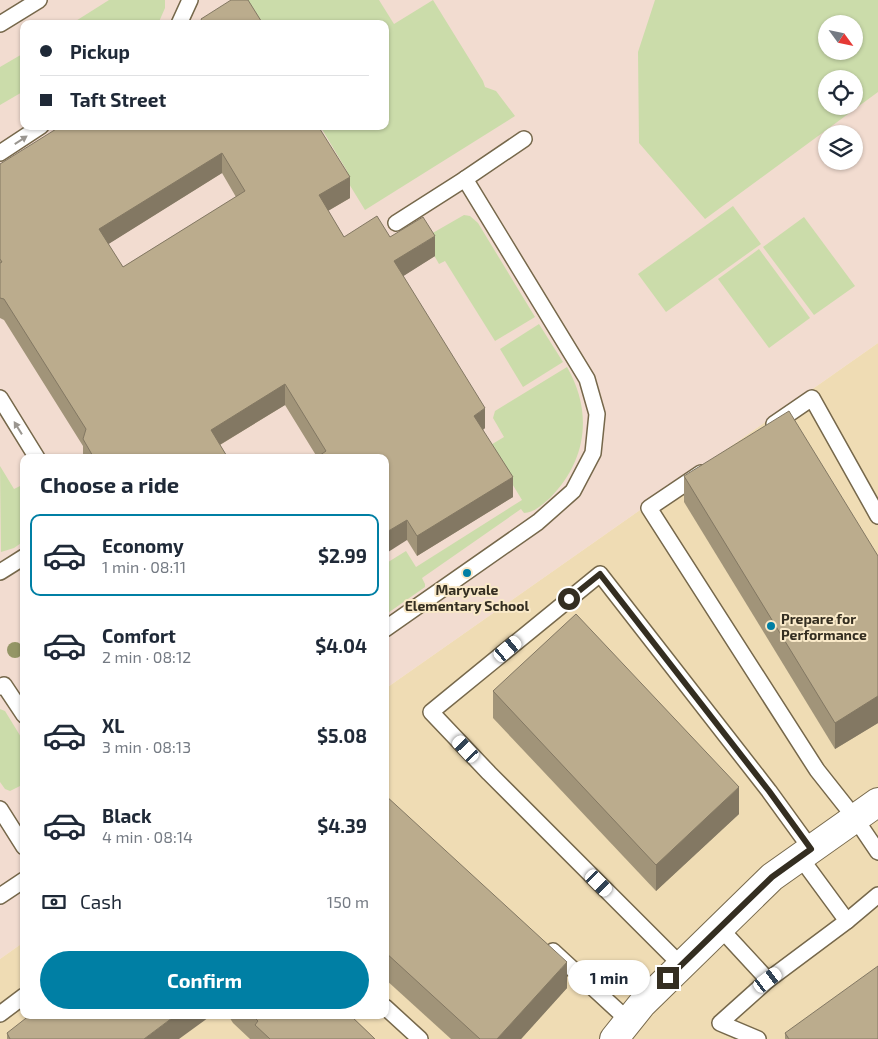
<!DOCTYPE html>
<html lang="en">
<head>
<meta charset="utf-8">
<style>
	:root { --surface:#fff; --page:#f2f2f3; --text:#1f2937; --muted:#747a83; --line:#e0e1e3; --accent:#007fa4 }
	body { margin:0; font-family:"Exo 2",sans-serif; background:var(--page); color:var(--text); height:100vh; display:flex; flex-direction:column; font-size:19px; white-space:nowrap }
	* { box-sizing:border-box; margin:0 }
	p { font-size:16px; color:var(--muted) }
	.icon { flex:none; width:28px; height:28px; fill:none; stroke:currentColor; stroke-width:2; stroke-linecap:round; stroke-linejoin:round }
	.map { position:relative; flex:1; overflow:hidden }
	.drawer { position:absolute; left:20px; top:454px; width:369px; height:565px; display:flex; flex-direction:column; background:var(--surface); border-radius:10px; box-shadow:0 1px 4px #0004 }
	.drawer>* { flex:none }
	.guide { position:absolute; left:20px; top:20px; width:369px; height:110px; border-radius:10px; box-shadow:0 1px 4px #0004; display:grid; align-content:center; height:110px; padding:0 20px; background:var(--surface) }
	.needle { width:32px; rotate:123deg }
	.tools { position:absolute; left:818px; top:15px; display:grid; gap:10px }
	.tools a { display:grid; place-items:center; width:45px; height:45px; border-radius:50%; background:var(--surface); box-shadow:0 1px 4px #0004; font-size:25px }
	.end { position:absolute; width:22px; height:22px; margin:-11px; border:6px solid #342e21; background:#fff; box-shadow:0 0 0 2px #fff }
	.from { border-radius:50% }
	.bubble { position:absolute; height:35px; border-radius:18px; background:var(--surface); box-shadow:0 1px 4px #0004; font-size:16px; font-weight:700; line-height:35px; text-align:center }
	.car { position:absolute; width:15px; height:30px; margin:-15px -8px; border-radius:6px; box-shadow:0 0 4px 1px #0007; background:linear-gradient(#fff 24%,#345 0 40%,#fff 0 76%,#345 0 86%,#fff 0) }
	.guide b { display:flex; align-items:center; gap:18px; height:48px; font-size:19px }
	.guide b+b { border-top:1px solid var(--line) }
	.guide i { width:12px; height:12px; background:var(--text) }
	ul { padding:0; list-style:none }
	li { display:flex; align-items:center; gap:15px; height:82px; margin:0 10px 8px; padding:0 10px; border:2px solid transparent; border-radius:10px }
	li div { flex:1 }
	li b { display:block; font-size:19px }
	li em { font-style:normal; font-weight:700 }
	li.on { border-color:var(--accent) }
	li>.icon { width:45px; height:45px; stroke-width:1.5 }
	h2 { padding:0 20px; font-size:22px; line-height:60px }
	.pay { display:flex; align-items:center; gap:12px; height:55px; padding:0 20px; font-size:19px }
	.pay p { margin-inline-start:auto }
	.action { display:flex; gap:10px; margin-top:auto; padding:10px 20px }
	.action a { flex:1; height:58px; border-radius:30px; background:var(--accent); color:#fff; font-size:20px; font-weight:700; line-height:58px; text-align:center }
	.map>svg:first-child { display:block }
	.built { fill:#efdcb4 }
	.education { fill:#f2dcd0; fill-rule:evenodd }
	.green { fill:#cbdcaa; fill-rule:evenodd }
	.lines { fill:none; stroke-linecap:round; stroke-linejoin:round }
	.lane-casing { stroke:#76684b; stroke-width:18 }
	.secondary-casing { stroke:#76684b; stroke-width:30 }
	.lane { stroke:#fff; stroke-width:15 }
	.secondary { stroke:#fff; stroke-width:28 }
	.tree { fill:#949666 }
	.wall { fill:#a19479; fill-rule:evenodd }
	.shaded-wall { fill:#837863 }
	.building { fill:#bbac8d; stroke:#837863; fill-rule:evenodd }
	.oneway { fill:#9a9690 }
	.route { stroke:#342e21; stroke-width:6 }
	.poi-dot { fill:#007fa4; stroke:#f9e9c8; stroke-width:2 }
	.labels { text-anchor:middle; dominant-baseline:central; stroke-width:4; stroke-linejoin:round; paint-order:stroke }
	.poi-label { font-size:14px; font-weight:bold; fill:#342e21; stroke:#f9e9c8 }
</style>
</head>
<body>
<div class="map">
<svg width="878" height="1039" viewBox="0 0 878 1039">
	<rect width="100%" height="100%" fill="#f9e9c8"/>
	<polygon class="built" points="878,343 878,1039 0,1039 0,959 24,942 24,1015 385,1015 385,689"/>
	<path class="education" d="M0,0h878v343l-493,346v-231h-361v484l-24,17zM24,24h361v102h-361zM826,24h28v27h-28zM826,79h28v27h-28zM826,134h28v27h-28z"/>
	<g class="green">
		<polygon points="109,0 165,0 165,8 158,24 71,24"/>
		<polygon points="245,0 379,0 394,24 433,0 483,81 485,87 496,91 515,116 365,210 343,174 347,171 320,126 385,126 385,24 257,24"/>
		<path d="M655,0h223v92l-173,127 -66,-76 -1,-91zM826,24h28v27h-28zM826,79h28v27h-28z"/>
		<polygon points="24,53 24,91 0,105 0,67"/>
		<polygon points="733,206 761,244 666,312 638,274"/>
		<polygon points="464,215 470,216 478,223 535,317 495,341 445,261 439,264 424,238"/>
		<polygon points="804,217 855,286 814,315 763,247"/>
		<polygon points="759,249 810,318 769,348 718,279"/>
		<polygon points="539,324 563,362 523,387 500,349"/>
		<path d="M567,367c26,45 20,94 -17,131 -7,6 -16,15 -26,15l-3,-4 -99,69 3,6v3l-40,28v-51l21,-13 10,16 106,-67 -33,-54 15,-9 -11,-19 2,-7z"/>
		<polygon points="0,466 14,489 24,484 24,541 14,548 1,552"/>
		<polygon points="0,709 5,711 24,742 24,784 10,791 5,789 0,782"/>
	</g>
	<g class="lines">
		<g class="lane-casing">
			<g id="lane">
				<polyline points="0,24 39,0"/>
				<polyline points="179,24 190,0"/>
				<polyline points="0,153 41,126"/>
				<polyline points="465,179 524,139"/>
				<polyline points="0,398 37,458"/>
				<polyline points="774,424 812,398 878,516"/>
				<polyline points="701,473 649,508 817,770 855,818 878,852"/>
				<polyline points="0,572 24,557"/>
				<polyline points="385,629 538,522 573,491 593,453 597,414 587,379 465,179 396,223"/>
				<polyline points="0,687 4,685 24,715"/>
				<polyline points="0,809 24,847"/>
				<polyline points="0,896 24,880"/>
				<polyline points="847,921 878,895"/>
				<polyline points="720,928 768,980 720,1023 758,1039"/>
				<polyline points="553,951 629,1021"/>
				<polyline points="681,965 489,773 431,712 600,574 769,791 811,849"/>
				<polyline points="768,980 847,921 800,857"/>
				<polyline points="385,1007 420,1039"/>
				<polyline points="0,1014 24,996"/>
			</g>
		</g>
		<g class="secondary-casing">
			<polyline id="secondary" points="614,1039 642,1004 772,877 878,802"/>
		</g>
		<use href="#lane" class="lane"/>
		<use href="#secondary" class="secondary"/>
	</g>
	<circle class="tree" cx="15" cy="650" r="8"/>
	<g class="wall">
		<path d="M318,126l32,72 -22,13 16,26h46l45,19 -32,20 82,152 -2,2 30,67 -96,59 -10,-16 -90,-83 -32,-52 -65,40 8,13h-145v-12l-79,-126 -4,-2v-154zM222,173l14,24 -113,70 -15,-23z"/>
		<polygon points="684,476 878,556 878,723 835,749 684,502"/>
		<polygon points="493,691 739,814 656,891 493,718"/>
		<polygon points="385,795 567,988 521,1039 451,1039 385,979"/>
		<polygon points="228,1015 350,1015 375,1039 250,1039 233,1023"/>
		<polygon points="7,1033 179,1039 7,1039"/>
		<polygon points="785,1033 878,1039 785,1039"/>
	</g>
	<g class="shaded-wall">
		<polygon points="222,153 222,173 99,250 99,229"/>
		<polygon points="350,177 350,198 319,216 319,195"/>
		<polygon points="435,236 435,256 394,282 394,261"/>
		<polygon points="285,384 285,405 211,450 211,430"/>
		<polygon points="485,408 485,428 474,436 474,416"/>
		<polygon points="513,477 513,497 417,556 417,536"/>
		<polygon points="407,520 407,540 385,554 385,533"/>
		<polygon points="878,696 878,723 835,749 835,723"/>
		<polygon points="739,787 739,814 656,891 656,865"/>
		<polygon points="567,962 567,988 521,1039 497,1039"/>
		<polygon points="176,1015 212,1015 179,1039 144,1039"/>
	</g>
	<g class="building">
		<polygon points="231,0 248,0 263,24 203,24 201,19"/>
		<path d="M61,126h257l32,51 -31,18 25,42 33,-21 13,21 33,-20 12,19 -41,25 91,147 -11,8 39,61 -96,59 -10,-16 -22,13v-75h-69l10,-7 -41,-67 -74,46 17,28h-134l-11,-19 3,-10 -82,-130 -4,-1v-35l2,-1 -2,-3v-95zM222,153l23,38 -122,76 -24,-38z"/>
		<polygon points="789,411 878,556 878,696 835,723 684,476"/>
		<polygon points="576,614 739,787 656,865 493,691"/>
		<polygon points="385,795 567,962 497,1039 480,1039 385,952"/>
		<polygon points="878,966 878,1039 789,1039 785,1033"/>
		<polygon points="30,1015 176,1015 144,1039 10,1039 7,1033"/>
		<polygon points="252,1015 350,1015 375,1039 270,1039 255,1025 258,1021"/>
	</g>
	<defs><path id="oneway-solid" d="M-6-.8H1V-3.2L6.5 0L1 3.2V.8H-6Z" transform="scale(1.25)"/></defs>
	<g class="oneway">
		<use href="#oneway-solid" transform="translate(21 140) rotate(-33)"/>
		<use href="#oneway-solid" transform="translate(18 428) rotate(-122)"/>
	</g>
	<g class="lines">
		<polyline class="route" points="569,599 600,574 769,791 811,849 772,877 668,978"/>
	</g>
	<g class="poi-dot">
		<circle cx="467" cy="573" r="5"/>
		<circle cx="771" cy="626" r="5"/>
	</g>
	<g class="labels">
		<g class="poi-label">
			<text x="467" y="589">Maryvale<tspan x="467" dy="16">Elementary School</tspan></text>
			<text x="781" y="618" text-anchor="start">Prepare for<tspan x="781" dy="16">Performance</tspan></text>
		</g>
	</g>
</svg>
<div class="tools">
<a><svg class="needle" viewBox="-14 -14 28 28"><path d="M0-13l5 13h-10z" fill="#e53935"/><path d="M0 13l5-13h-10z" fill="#747a83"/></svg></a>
<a><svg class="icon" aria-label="locate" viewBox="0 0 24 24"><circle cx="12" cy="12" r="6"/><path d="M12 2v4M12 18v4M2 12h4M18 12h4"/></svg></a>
<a><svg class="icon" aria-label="layers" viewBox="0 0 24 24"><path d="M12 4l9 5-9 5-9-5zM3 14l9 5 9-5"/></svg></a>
</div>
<i class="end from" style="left:569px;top:599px"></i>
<i class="end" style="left:668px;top:978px"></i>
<div class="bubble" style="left:568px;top:960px;width:82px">1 min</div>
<i class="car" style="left:508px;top:649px;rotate:50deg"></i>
<i class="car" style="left:466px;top:749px;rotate:317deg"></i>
<i class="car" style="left:599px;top:883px;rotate:135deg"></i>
<i class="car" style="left:768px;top:980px;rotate:53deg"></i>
<div class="guide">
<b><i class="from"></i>Pickup</b>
<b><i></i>Taft Street</b>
</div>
<section class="drawer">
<h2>Choose a ride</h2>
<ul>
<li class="on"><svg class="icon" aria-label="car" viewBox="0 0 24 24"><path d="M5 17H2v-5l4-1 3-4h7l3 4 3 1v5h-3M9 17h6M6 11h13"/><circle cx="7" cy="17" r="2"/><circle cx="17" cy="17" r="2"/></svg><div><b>Economy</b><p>1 min · 08:11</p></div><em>$2.99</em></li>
<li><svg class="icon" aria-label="car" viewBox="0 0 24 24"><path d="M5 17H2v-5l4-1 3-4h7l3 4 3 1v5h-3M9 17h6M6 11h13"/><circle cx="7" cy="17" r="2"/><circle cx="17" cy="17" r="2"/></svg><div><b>Comfort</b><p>2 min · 08:12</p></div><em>$4.04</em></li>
<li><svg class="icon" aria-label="car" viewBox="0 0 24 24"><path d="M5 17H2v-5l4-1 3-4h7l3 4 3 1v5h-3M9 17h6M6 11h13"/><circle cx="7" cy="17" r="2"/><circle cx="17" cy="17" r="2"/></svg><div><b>XL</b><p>3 min · 08:13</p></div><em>$5.08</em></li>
<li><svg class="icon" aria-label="car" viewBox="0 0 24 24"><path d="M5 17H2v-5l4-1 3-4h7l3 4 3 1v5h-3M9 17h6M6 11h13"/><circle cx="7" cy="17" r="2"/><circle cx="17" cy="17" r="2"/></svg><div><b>Black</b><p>4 min · 08:14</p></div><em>$4.39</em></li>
</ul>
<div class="pay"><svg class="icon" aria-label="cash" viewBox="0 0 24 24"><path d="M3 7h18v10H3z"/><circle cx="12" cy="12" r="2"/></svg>Cash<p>150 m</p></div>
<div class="action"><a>Confirm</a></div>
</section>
</div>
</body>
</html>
